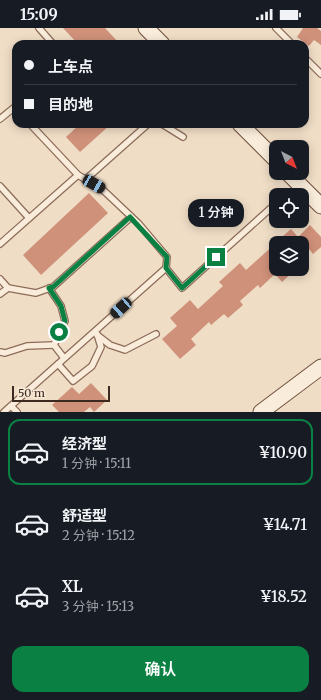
<!DOCTYPE html>
<html lang="zh">
<head>
<meta charset="utf-8">
<style>
	:root { --surface:#171b24; --page:#20242c; --text:#f1f3f6; --muted:#9ea1a6; --line:#363941; --accent:#0b8043 }
	body { margin:0; font-family:Merriweather,"Noto Sans SC",serif; background:var(--page); color:var(--text); height:100vh; display:flex; flex-direction:column; font-size:15px; white-space:nowrap }
	* { box-sizing:border-box; margin:0 }
	p { font-size:13px; color:var(--muted) }
	.icon { flex:none; width:22px; height:22px; fill:none; stroke:currentColor; stroke-width:2; stroke-linecap:round; stroke-linejoin:round }
	.map { position:relative; height:384px; overflow:hidden }
	.panel { display:flex; flex-direction:column; background:var(--surface); flex:1 }
	.panel>* { flex:none }
	.guide { position:absolute; left:12px; top:12px; width:297px; height:88px; border-radius:12px; box-shadow:0 2px 10px #0003; display:grid; align-content:center; height:88px; padding:0 12px; background:var(--surface) }
	.needle { width:26px; rotate:138deg }
	.fabs { position:absolute; left:269px; top:112px; display:grid; gap:8px }
	.fabs a { display:grid; place-items:center; width:40px; height:40px; border-radius:8px; background:var(--surface); box-shadow:0 2px 10px #0003; font-size:20px }
	.scale { position:absolute; left:12px; bottom:10px; width:98px; box-sizing:border-box; padding-left:4px; border:2px solid #3c291f; border-top:0; font-size:11px; line-height:14px; white-space:nowrap; color:#3c291f; -webkit-text-stroke:3px #f7e8d6; paint-order:stroke }
	.end { position:absolute; width:18px; height:18px; margin:-9px; border:5px solid #0b8043; background:#fff; box-shadow:0 0 0 2px #fff }
	.from { border-radius:50% }
	.bubble { position:absolute; height:28px; border-radius:12px; background:var(--surface); box-shadow:0 2px 10px #0003; font-size:13px; font-weight:600; line-height:28px; text-align:center }
	.car { position:absolute; width:12px; height:24px; margin:-12px -6px; border-radius:5px; box-shadow:0 0 3px 1px #0007; background:linear-gradient(#222 24%,#8ab4d8 0 40%,#222 0 76%,#8ab4d8 0 86%,#222 0) }
	.guide b { display:flex; align-items:center; gap:14px; height:38px; font-size:15px }
	.guide b+b { border-top:1px solid var(--line) }
	.guide i { width:10px; height:10px; background:var(--text) }
	ul { padding:7px 0 0; list-style:none }
	li { display:flex; align-items:center; gap:12px; height:66px; margin:0 8px 6px; padding:0 4px; border:2px solid transparent; border-radius:12px }
	li div { flex:1 }
	li b { display:block; font-size:15px }
	li em { font-style:normal; font-weight:600 }
	li.on { border-color:var(--accent) }
	li>.icon { width:36px; height:36px; stroke-width:1.5 }
	.primary-button { display:flex; gap:8px; margin-top:auto; padding:8px 12px }
	.primary-button a { flex:1; height:46px; border-radius:12px; background:var(--accent); color:#fff; font-size:16px; font-weight:600; line-height:46px; text-align:center }
	.status { display:flex; justify-content:space-between; align-items:center; height:28px; padding:0 20px; background:var(--surface); direction:ltr }
	.status svg { height:11px; fill:currentColor }
	.map>svg:first-child { display:block }
	.building { fill:#d0917a }
	.lines { fill:none; stroke-linecap:round; stroke-linejoin:round }
	.lane-casing { stroke:#8d6d5a; stroke-width:8 }
	.secondary-casing { stroke:#6f4f3d; stroke-width:17 }
	.lane { stroke:#faecda; stroke-width:5.5 }
	.secondary { stroke:#faecda; stroke-width:15 }
	.route { stroke:#0b8043; stroke-width:5 }
</style>
</head>
<body>
<div class="status"><b>15:09</b><svg viewBox="0 0 49 12"><path d="M0 12V9h3v3zM5 12V6h3v6zM10 12V3h3v9zM15 12V0h3v12zM26 1h20v11H26zM47 4h2v5h-2z"/></svg></div>
<div class="map">
<svg width="321" height="384" viewBox="0 0 321 384">
	<rect width="100%" height="100%" fill="#f0ddc6"/>
	<g class="building">
		<polygon points="63,0 105,0 120,16 78,16"/>
		<polygon points="303,0 317,0 321,3 321,17 314,12 309,18 297,9"/>
		<polygon points="80,96 111,96 80,124 66,109"/>
		<polygon points="89,165 108,185 41,247 23,227"/>
		<polygon points="310,197 321,209 321,219 313,226 309,221 302,227 302,215 275,215 291,201 298,209"/>
		<polygon points="276,215 276,241 296,241 282,254 275,246 260,260 258,257 240,273 243,277 228,290 224,286 211,297 209,294 191,311 196,317 180,331 162,311 177,298 170,290 190,272 198,281 223,258 219,254 240,235 246,242"/>
		<polygon points="91,355 107,372 94,384 90,379 84,384 59,384 52,377 72,359 79,366"/>
	</g>
	<g class="lines">
		<g class="lane-casing">
			<g id="lane">
				<polyline points="39,0 53,16"/>
				<polyline points="276,0 292,16"/>
				<polyline points="305,30 321,46"/>
				<polyline points="0,91 16,78"/>
				<polyline points="32,96 31,97 78,147 102,161 139,196 167,229 166,240 182,260 272,179 276,183"/>
				<polyline points="162,96 183,109"/>
				<polyline points="85,152 148,96"/>
				<polyline points="0,158 29,190"/>
				<polyline points="0,216 78,147"/>
				<polyline points="0,251 8,260 36,265 53,259 131,189"/>
				<polyline points="49,260 61,278 65,293 54,317 64,330"/>
				<polyline points="0,266 8,260"/>
				<polyline points="97,307 110,317 125,322 156,306"/>
				<polyline points="0,324 5,325 27,318 54,317"/>
				<polyline points="58,336 73,353 92,338 101,319 97,306"/>
				<polyline points="11,378 17,384"/>
				<polyline points="4,384 166,240"/>
			</g>
		</g>
		<g class="secondary-casing">
			<g id="secondary">
				<polyline points="146,0 162,16"/>
				<polyline points="240,96 276,132"/>
				<polyline points="288,145 321,178"/>
				<polyline points="261,384 321,339"/>
			</g>
		</g>
		<use href="#lane" class="lane"/>
		<use href="#secondary" class="secondary"/>
	</g>
	<g class="lines">
		<polyline class="route" points="59,304 65,293 61,278 49,260 53,259 130,189 167,229 166,240 182,260 216,229"/>
	</g>
</svg>
<div class="fabs">
<a><svg class="needle" viewBox="-14 -14 28 28"><path d="M0-13l5 13h-10z" fill="#e53935"/><path d="M0 13l5-13h-10z" fill="#9ea1a6"/></svg></a>
<a><svg class="icon" aria-label="locate" viewBox="0 0 24 24"><circle cx="12" cy="12" r="6"/><path d="M12 2v4M12 18v4M2 12h4M18 12h4"/></svg></a>
<a><svg class="icon" aria-label="layers" viewBox="0 0 24 24"><path d="M12 4l9 5-9 5-9-5zM3 14l9 5 9-5"/></svg></a>
</div>
<div class="scale">50 m</div>
<i class="end from" style="left:59px;top:304px"></i>
<i class="end" style="left:216px;top:229px"></i>
<div class="bubble" style="left:188px;top:171px;width:56px">1 分钟</div>
<i class="car" style="left:94px;top:156px;rotate:120deg"></i>
<i class="car" style="left:121px;top:280px;rotate:228deg"></i>
<div class="guide">
<b><i class="from"></i>上车点</b>
<b><i></i>目的地</b>
</div>
</div>
<section class="panel">
<ul>
<li class="on"><svg class="icon" aria-label="car" viewBox="0 0 24 24"><path d="M5 17H2v-5l4-1 3-4h7l3 4 3 1v5h-3M9 17h6M6 11h13"/><circle cx="7" cy="17" r="2"/><circle cx="17" cy="17" r="2"/></svg><div><b>经济型</b><p>1 分钟 · 15:11</p></div><em>¥10.90</em></li>
<li><svg class="icon" aria-label="car" viewBox="0 0 24 24"><path d="M5 17H2v-5l4-1 3-4h7l3 4 3 1v5h-3M9 17h6M6 11h13"/><circle cx="7" cy="17" r="2"/><circle cx="17" cy="17" r="2"/></svg><div><b>舒适型</b><p>2 分钟 · 15:12</p></div><em>¥14.71</em></li>
<li><svg class="icon" aria-label="car" viewBox="0 0 24 24"><path d="M5 17H2v-5l4-1 3-4h7l3 4 3 1v5h-3M9 17h6M6 11h13"/><circle cx="7" cy="17" r="2"/><circle cx="17" cy="17" r="2"/></svg><div><b>XL</b><p>3 分钟 · 15:13</p></div><em>¥18.52</em></li>
</ul>
<div class="primary-button"><a>确认</a></div>
</section>
</body>
</html>
